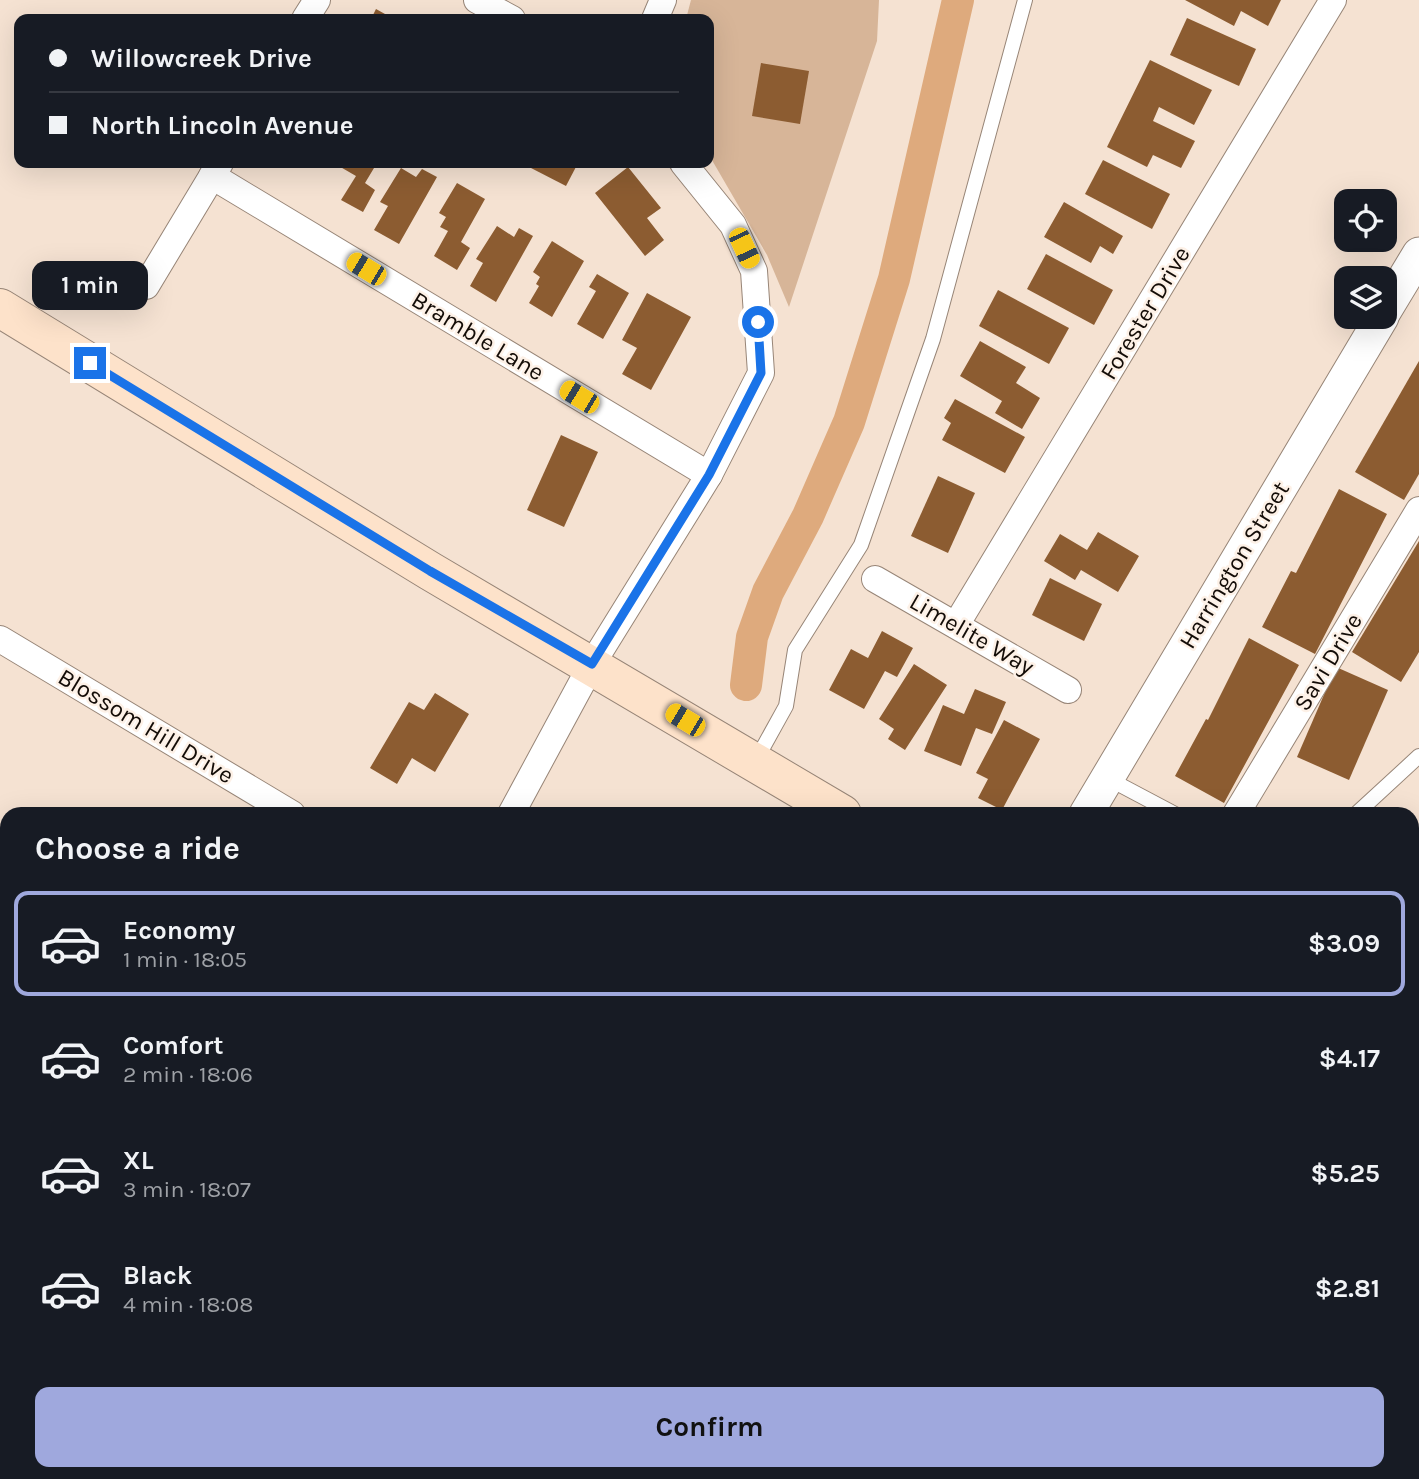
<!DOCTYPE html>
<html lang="en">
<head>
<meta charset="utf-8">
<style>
	:root { --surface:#171b24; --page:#242831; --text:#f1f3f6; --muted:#9ea1a6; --line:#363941; --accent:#9fa8dd }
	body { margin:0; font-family:Karla,sans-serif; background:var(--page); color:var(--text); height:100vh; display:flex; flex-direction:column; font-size:26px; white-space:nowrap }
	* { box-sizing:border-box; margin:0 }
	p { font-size:23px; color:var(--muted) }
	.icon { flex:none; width:38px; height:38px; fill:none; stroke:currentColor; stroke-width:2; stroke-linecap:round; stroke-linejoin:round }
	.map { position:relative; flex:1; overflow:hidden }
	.side { position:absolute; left:0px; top:807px; width:1419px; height:674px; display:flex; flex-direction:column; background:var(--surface); border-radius:21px 21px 0 0; box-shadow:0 7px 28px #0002 }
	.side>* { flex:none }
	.top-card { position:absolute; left:14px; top:14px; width:700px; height:154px; border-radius:14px; box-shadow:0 7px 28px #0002; display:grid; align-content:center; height:154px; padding:0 35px; background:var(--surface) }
	.tools { position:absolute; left:1334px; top:189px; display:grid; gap:14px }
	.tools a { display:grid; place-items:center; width:63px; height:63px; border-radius:14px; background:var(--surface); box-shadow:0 7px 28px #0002; font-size:35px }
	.end { position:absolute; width:32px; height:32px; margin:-16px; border:9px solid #1a73e8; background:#fff; box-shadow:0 0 0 4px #fff }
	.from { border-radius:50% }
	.bubble { position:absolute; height:49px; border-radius:14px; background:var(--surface); box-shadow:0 7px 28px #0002; font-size:23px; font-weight:700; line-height:49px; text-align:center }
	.car { position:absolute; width:21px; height:42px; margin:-21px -10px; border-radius:9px; box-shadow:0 0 5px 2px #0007; background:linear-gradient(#f5c518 24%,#345 0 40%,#f5c518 0 76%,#345 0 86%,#f5c518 0) }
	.top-card b { display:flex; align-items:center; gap:24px; height:66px; font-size:26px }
	.top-card b+b { border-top:2px solid var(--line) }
	.top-card i { width:18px; height:18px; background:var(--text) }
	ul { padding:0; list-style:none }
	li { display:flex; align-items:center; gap:21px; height:105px; margin:0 14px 10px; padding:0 21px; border:4px solid transparent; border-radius:14px }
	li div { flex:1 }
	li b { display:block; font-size:26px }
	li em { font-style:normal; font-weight:700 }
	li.on { border-color:var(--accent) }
	li>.icon { width:63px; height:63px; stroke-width:1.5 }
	h2 { padding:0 35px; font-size:32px; line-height:84px }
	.action { display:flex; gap:14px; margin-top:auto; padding:14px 35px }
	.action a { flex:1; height:80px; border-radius:14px; background:var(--accent); color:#111; font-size:28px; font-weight:700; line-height:80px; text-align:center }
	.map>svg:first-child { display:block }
	.green { fill:#d7b598 }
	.water { fill:#deaa7d }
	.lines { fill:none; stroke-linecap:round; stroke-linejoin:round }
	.canal { stroke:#deaa7d; stroke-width:32 }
	.building { fill:#8c5c31 }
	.service-casing { stroke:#978577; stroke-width:16 }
	.minor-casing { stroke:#978577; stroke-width:28 }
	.tertiary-casing { stroke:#978577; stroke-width:35 }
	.secondary-casing { stroke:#978577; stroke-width:40 }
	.service { stroke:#fff; stroke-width:14 }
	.minor { stroke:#fff; stroke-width:26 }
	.tertiary { stroke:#fff; stroke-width:33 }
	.secondary { stroke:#fde2ca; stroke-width:38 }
	.route { stroke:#1a73e8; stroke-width:9 }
	.labels { text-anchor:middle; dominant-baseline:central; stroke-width:5; stroke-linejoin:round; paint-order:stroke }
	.street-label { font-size:24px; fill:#130c07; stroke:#fdf1e7 }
</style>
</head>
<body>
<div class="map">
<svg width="1419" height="1479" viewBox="0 0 1419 1479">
	<rect width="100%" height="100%" fill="#f5e2d2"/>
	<polygon class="green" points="691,0 879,0 877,41 789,307 767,255 709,155 709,19 686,19"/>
	<polygon class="water" points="1412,1345 1419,1350 1419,1479 638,1479 639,1474 1412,1474"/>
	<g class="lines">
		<g class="canal">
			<polyline points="746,685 752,637 768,592 808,516 849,422 894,279 958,0"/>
			<polyline points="1412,970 1419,960"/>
		</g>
	</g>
	<g class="building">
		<polygon points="1185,0 1281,0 1268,26 1241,11 1234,26"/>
		<polygon points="376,9 394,19 371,19"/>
		<polygon points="1187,18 1256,49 1239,86 1170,55"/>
		<polygon points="1150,60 1212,90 1194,125 1159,107 1153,121 1195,141 1181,168 1153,155 1147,167 1107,147"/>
		<polygon points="761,63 809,71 800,124 752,116"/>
		<polygon points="1103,160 1170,194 1152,229 1085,194"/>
		<polygon points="338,163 377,163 365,183 375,190 363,212 341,200 356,176 337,165"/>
		<polygon points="534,163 578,163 566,186 531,168"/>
		<polygon points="628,167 661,208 647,218 664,240 645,256 595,193"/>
		<polygon points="401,168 416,177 422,169 437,177 399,244 374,230 388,206 380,202"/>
		<polygon points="457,183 485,199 461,242 470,248 457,270 434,256 448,231 440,227 446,217 439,213"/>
		<polygon points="1064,202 1123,236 1113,254 1100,246 1091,263 1044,237"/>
		<polygon points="497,226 514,237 519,228 533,236 496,302 470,286 483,263 476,259"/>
		<polygon points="552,241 584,261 552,317 529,303 539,286 536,284 540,277 533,272"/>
		<polygon points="1046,254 1113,290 1094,325 1027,289"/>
		<polygon points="597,274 629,293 603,339 577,324 596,291 589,287"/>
		<polygon points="998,290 1069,328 1049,364 979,326"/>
		<polygon points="647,293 691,317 651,390 622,374 637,348 622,340"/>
		<polygon points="980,341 1026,367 1016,383 1040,398 1022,429 995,413 1002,401 960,376"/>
		<polygon points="1419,361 1419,474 1404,500 1355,472"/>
		<polygon points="955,399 1025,437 1005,473 942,440 951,423 944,418"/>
		<polygon points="561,435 598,452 564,527 527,510"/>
		<polygon points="938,476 975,493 948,553 911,536"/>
		<polygon points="1339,489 1387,514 1315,654 1262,627 1291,571 1296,573"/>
		<polygon points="1098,532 1139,556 1118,592 1081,570 1075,580 1044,561 1060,534 1087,550"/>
		<polygon points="1419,541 1419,652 1401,682 1352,652"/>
		<polygon points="1050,578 1102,604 1084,641 1032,615"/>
		<polygon points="882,631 913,648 897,677 885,671 864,709 829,690 851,649 868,658"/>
		<polygon points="1249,638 1299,665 1224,803 1175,776 1206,719 1208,720"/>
		<polygon points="914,664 947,685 905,750 888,739 894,729 879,719"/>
		<polygon points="1336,667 1388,690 1349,780 1297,757"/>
		<polygon points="975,689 1006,702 992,734 976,728 961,766 924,751 943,705 964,714"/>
		<polygon points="435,693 469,714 435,772 412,758 397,784 370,768 409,702 424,710"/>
		<polygon points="1004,720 1040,739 1002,810 978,798 988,779 976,773"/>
		<polygon points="451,1474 541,1474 540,1479 450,1479"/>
	</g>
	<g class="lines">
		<g class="service-casing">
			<g id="service">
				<polyline points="755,762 786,706 795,650 861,545 933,339 1025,0"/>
				<polyline points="1107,778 1175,814"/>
				<polyline points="1356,814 1419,756"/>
			</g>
		</g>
		<g class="minor-casing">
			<g id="minor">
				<polyline points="477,0 512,19"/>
				<polyline points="305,19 317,0"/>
				<polyline points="655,19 663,0"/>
				<polyline points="212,176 709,475"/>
				<polyline points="146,286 220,163"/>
				<polyline points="875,579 1068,690"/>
				<polyline points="956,625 1333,0"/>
				<polyline points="0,639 292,814"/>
				<polyline points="511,814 592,664 709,475 761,373 754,271 733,225 683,163"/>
				<polyline points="1236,814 1419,510"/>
				<polyline points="0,1126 7,1130"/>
				<polyline points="0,1333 7,1325"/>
				<polyline points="368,1479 370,1474"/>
			</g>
		</g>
		<g class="tertiary-casing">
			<g id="tertiary">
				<polyline points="1384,312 1419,254"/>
				<polyline points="1086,814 1382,317"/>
			</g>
		</g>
		<g class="secondary-casing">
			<g id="secondary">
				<polyline points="0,308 430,571 842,814"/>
				<polyline points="1412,1158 1419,1162"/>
			</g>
		</g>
		<use href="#service" class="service"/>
		<use href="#minor" class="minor"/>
		<use href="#tertiary" class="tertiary"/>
		<use href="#secondary" class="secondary"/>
	</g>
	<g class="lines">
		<polyline class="route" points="90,363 430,571 592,664 709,475 761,373 758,322"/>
	</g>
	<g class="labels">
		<g class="street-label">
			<text transform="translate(1145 313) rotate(-59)">Forester Drive</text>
			<text transform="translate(478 336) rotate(31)">Bramble Lane</text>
			<text transform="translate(1234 565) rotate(-59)">Harrington Street</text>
			<text transform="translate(972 634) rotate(30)">Limelite Way</text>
			<text transform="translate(1328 662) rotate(-59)">Savi Drive</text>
			<text transform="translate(146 726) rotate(31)">Blossom Hill Drive</text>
		</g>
	</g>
</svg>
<div class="tools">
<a><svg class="icon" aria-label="locate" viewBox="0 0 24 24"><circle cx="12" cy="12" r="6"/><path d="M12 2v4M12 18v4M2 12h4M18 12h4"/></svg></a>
<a><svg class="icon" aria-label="layers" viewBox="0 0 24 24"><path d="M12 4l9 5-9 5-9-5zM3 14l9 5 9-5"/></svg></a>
</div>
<i class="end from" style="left:758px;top:322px"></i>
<i class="end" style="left:90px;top:363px"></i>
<div class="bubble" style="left:32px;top:261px;width:116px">1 min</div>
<i class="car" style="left:744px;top:248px;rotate:155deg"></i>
<i class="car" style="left:366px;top:269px;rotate:301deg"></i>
<i class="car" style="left:579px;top:397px;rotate:301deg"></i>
<i class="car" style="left:685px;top:720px;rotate:301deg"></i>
<div class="top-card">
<b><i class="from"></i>Willowcreek Drive</b>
<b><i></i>North Lincoln Avenue</b>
</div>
<section class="side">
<h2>Choose a ride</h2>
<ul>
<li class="on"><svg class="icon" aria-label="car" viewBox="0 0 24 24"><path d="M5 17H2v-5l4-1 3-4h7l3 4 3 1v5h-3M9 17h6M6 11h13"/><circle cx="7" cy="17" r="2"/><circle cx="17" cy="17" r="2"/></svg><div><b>Economy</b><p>1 min · 18:05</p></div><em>$3.09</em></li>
<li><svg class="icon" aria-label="car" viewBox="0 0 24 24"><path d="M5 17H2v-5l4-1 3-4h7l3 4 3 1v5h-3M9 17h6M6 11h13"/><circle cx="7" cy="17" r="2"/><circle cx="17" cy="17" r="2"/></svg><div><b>Comfort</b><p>2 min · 18:06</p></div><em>$4.17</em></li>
<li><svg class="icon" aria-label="car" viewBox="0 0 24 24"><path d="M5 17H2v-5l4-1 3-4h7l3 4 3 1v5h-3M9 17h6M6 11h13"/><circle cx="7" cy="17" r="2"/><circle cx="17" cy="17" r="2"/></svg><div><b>XL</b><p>3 min · 18:07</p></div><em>$5.25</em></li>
<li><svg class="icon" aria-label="car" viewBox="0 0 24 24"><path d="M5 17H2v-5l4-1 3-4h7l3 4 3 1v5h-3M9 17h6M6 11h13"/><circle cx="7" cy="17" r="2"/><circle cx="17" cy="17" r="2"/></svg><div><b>Black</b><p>4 min · 18:08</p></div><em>$2.81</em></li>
</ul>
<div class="action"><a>Confirm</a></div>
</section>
</div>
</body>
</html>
